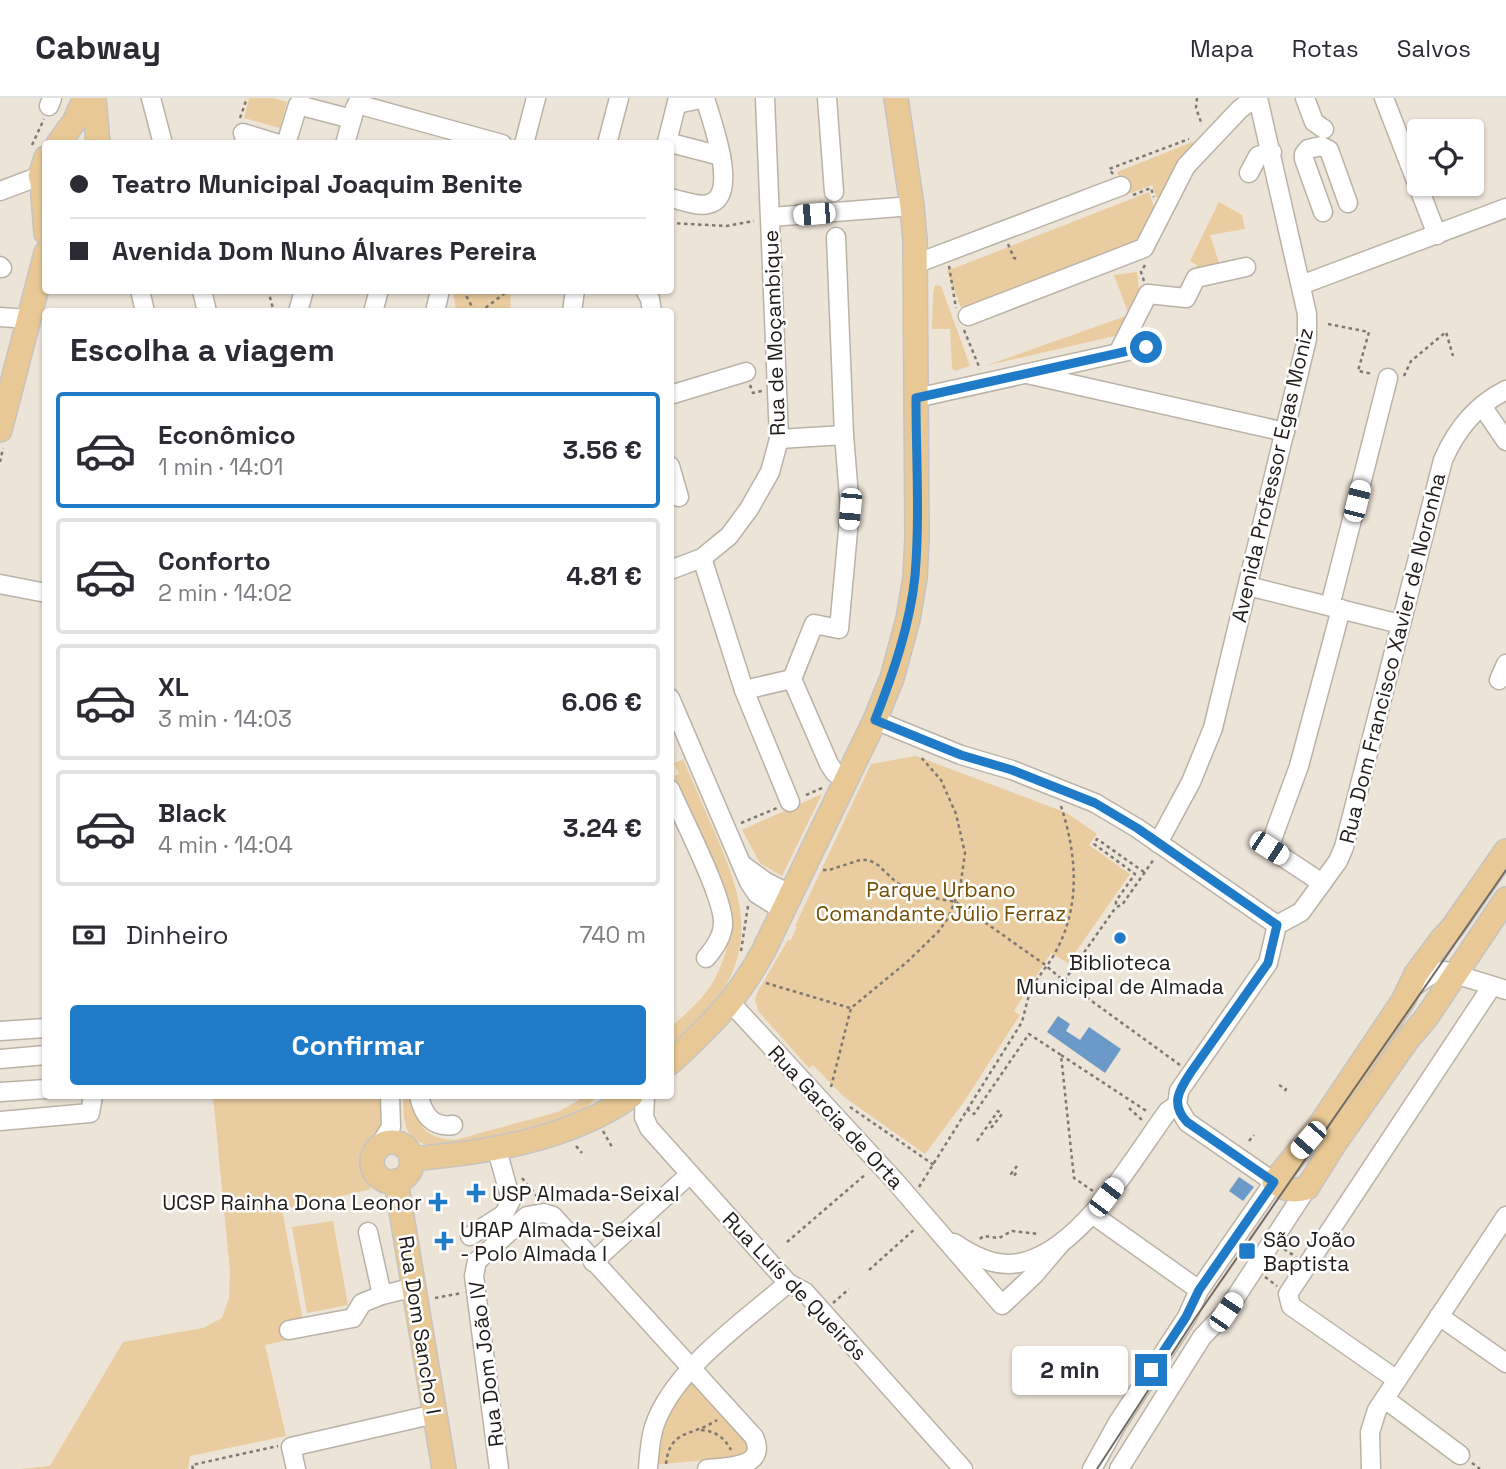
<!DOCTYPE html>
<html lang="pt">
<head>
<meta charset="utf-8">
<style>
	:root { --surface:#fff; --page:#f7f7f7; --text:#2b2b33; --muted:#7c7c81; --line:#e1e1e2; --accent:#1f7bc8 }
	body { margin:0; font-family:"Space Grotesk",sans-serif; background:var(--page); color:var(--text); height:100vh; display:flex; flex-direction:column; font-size:26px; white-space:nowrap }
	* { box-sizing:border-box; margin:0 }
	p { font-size:23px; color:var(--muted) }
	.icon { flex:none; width:38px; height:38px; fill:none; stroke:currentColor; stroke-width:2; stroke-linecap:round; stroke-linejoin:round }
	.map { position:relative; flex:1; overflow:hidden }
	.panel { position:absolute; left:42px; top:210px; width:632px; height:791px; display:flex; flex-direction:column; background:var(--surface); border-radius:7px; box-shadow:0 2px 5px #0004 }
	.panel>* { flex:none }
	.top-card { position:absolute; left:42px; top:42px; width:632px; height:154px; border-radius:7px; box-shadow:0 2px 5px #0004; display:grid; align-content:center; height:154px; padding:0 28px; background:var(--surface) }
	.buttons { position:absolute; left:1407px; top:21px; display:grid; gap:14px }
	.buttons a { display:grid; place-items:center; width:77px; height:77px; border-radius:7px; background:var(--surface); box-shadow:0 2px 5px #0004; font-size:35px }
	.end { position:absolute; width:32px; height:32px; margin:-16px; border:9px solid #1f7bc8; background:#fff; box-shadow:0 0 0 4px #fff }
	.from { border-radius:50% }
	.bubble { position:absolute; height:49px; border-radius:7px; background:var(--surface); box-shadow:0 2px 5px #0004; font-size:23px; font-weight:600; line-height:49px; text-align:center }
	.car { position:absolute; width:21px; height:42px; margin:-21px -10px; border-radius:9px; box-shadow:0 0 5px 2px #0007; background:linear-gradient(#fff 24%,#345 0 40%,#fff 0 76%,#345 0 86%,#fff 0) }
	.top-card b { display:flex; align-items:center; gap:24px; height:66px; font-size:26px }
	.top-card b+b { border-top:2px solid var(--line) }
	.top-card i { width:18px; height:18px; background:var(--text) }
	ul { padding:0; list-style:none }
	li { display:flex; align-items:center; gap:21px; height:116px; margin:0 14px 10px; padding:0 14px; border:4px solid var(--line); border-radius:7px }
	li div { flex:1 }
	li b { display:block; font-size:26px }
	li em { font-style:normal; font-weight:600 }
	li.on { border-color:var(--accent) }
	li>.icon { width:63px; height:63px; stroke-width:1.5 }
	h2 { padding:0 28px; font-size:32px; line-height:84px }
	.pay { display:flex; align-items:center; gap:18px; height:77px; padding:0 28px; font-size:26px }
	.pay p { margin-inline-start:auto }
	.action { display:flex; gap:14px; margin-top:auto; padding:14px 28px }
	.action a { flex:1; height:80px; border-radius:7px; background:var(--accent); color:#fff; font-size:28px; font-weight:600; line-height:80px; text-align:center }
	header { display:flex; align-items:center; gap:42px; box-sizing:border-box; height:98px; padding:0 35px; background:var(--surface); border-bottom:2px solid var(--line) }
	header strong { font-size:33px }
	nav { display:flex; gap:38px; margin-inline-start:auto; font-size:24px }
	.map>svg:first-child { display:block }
	.green { fill:#e9cc9f }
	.water { fill:#6b9ac8 }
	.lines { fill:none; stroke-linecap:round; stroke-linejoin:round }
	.minor-casing { stroke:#bab2a6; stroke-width:21 }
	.major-casing { stroke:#c5c4c3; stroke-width:26 }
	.path { stroke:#7f7972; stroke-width:2.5; stroke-dasharray:3.5 3.5; stroke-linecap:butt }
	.minor { stroke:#fff; stroke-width:18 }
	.major { stroke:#e8c894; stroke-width:23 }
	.tram { stroke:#716b64; stroke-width:2 }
	.route { stroke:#1f7bc8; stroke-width:9 }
	.poi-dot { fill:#1f7bc8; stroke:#fff; stroke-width:2.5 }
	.labels { text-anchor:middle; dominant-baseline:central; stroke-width:5; stroke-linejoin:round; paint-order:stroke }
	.street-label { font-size:21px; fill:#201d19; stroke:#fff }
	.park-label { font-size:21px; fill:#734f05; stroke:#fff }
	.poi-label { font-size:21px; fill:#201d19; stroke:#fff; text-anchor:start }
</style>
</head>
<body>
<header>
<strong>Cabway</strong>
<nav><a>Mapa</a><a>Rotas</a><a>Salvos</a></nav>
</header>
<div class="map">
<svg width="1506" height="1371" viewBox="0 0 1506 1371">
	<rect width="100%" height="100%" fill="#ede4d8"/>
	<g class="green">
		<polygon points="249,0 273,0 287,4 280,30 244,20"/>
		<path d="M1195,43c-15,17 -28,32 -32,55l-6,2 -5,-13 -26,10 -9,-23z"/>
		<polygon points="1149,94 1154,109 1137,146 963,215 947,173"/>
		<polygon points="1219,104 1242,117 1245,131 1210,137 1221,171 1194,177 1197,167 1190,163"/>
		<polygon points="1137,174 1140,199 1119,237 985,268 1129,217 1114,177"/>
		<polygon points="935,187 941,188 970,268 955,273 952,270 950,231 932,231 933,196"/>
		<polygon points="453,193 493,193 511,197 510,213 456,213"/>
		<polygon points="916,658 1067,715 1097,736 1089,747 1130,776 1068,865 1051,855 1014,913 1020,917 963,1005 925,1056 844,999 813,967 809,970 759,914 755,902 758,893 788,842 791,842 797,829 795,828 871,666"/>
		<path d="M670,661l3,5 10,-5c11,25 21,50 32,74 24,56 43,107 4,163 -13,19 -32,34 -49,50v-18c16,-15 34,-29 44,-48 7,-13 15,-31 14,-46 -2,-56 -32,-108 -54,-158l5,-2 -4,-9 -5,2z"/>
		<polygon points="822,696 782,778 760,765 742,732"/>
		<path d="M213,998h167l5,24c-15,28 -30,37 -14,69l-89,21 24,126 -41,9 21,91 -96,20 -2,13h-168l30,-3 73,-124 80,-14 19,-10 7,-20 1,-26z"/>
		<path d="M403,998h10c5,29 9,42 42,44l103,-28 28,-16h7l1,3c-8,22 -127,47 -152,48 -10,0 -23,-3 -30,-10 -10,-11 -8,-28 -9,-41z"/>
		<polygon points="333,1123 348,1207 307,1215 292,1129"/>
		<polygon points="689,1280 747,1344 749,1353 742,1359 652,1367 659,1329"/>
	</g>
	<g class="water">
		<polygon points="1058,918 1070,926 1066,933 1080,942 1089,929 1121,951 1105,975 1047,934"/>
		<polygon points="1239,1079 1254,1089 1243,1103 1229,1093"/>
	</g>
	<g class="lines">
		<g class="minor-casing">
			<g id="minor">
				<polyline points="151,0 163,46"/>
				<polyline points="678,0 667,44 721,58"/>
				<polyline points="827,0 834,94"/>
				<polyline points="1305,0 1314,24 1324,31"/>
				<polyline points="1384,0 1437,137"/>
				<polyline points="357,6 502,46"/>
				<polyline points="49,8 52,0"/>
				<polyline points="246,46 243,35 279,46"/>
				<polyline points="286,46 298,7 352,21"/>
				<polyline points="345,46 355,10"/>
				<polyline points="524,46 536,0"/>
				<polyline points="607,46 619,0"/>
				<polyline points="1249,75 1258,58 1272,54"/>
				<polyline points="0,93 40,78"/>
				<path d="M670,100c11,2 27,9 38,6 33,-7 3,-84 -3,-106l-28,6"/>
				<polyline points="1323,114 1304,61 1304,56 1308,51 1321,48 1329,52 1348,105"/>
				<polyline points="771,119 912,108"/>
				<polyline points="915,166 1121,88"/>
				<polyline points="0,168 2,170"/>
				<polyline points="1301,187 1506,110"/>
				<polyline points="140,192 145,214"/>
				<polyline points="202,192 207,214"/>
				<polyline points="645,192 650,201 652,214"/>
				<polyline points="298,214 304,192"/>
				<polyline points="373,214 379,192"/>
				<polyline points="435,214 440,192"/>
				<polyline points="572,214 575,192"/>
				<polyline points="968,218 1144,150 1186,68 1240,11 1255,0"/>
				<polyline points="0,219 29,221"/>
				<polyline points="1118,255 1148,196 1186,200 1196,180 1246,169"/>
				<polyline points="1027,276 1285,334"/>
				<polyline points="670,297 746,274"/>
				<polyline points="916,300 1146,249"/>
				<polyline points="1482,308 1506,343"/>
				<polyline points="779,341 844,337"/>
				<polyline points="670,368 679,399"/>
				<polyline points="702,460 744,592 792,581 829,666 835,675 848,680"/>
				<polyline points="670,472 702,460 729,438 749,411 770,374 779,341 765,0"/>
				<polyline points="0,486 46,495"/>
				<polyline points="1248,488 1400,526"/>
				<polyline points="1330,508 1388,280"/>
				<polyline points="792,581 814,526 839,531 850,411 844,337 836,139"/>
				<polyline points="1499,582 1506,566"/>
				<polyline points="744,592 790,704"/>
				<polyline points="670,600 749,784 757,796 784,813"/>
				<polyline points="875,622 961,657 1012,672 1095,705 1137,730 1277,827"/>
				<path d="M670,691c12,28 55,110 53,136 -1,13 -9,24 -17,33"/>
				<polyline points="1158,745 1191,684 1213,630 1307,241 1307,216 1258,0"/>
				<polyline points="744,768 766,784 792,797"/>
				<polyline points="1322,785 1269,750 1299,668 1341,511"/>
				<polyline points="1410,891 1435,874 1445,873 1506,892"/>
				<polyline points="731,905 895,1083 1002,1207 1034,1177 1062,1144"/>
				<polyline points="0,933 46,930"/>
				<polyline points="0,961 46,957"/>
				<polyline points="0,994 46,991"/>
				<path d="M419,998c4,18 13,32 34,29"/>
				<polyline points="645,998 644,1019 649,1030 788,1185 805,1194 963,1371"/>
				<polyline points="0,1023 90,1015 93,998"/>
				<polyline points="378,1050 391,1029 390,998"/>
				<polyline points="1092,1116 1199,1192"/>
				<polyline points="368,1134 382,1197 415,1189"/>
				<polyline points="470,1138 504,1116 511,1102 497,1052"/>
				<path d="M954,1145c16,11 34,21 54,21 66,0 125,-106 160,-153l9,-6"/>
				<polyline points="593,1164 690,1076"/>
				<polyline points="1439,1218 1506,1265"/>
				<polyline points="289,1232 353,1220 362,1205 382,1197"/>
				<polyline points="1397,1282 1291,1208 1288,1196 1492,888"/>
				<polyline points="1385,1301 1460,1357"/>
				<polyline points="296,1371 291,1349 435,1316"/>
				<path d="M499,1371l-25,-193 3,-15 50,-45 17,-3 9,3 201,221c14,31 -27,30 -47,32"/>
				<path d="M648,1371c1,-14 2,-29 6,-42 18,-57 91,-106 134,-144"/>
				<path d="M1092,1371l25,-45 70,-107 12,-27 75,-108 -87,-60 -10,-17 2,-14 89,-128 9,-38 24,-13 37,-51 6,-14 99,-387c13,-30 33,-55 63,-70"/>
				<polyline points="1119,1371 1202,1239 1226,1214 1307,1090"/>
				<polyline points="1371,1371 1370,1334 1377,1312 1506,1118"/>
			</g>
		</g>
		<g class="major-casing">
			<g id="major">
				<polyline points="94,0 98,46"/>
				<polyline points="58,46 74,24 85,0"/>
				<polyline points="46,60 40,78 46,92"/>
				<polyline points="42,84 46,135"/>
				<polyline points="0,332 46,155"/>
				<path d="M1506,753l-53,76 -11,12 -26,35 -13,27 -83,124 -46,57c12,8 19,10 33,6l28,-45 73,-104 18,-21 80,-119"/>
				<path d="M670,965c41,-38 66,-62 93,-111l112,-232 17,-42 16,-59 7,-41 2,-40 -2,-298 -3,-34 -16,-108"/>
				<circle cx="392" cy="1064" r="20"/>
				<path d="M411,1061c73,-6 159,-19 220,-63"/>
				<polyline points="396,1083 444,1371"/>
			</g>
		</g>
		<g class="path">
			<polyline points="1197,0 1196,10 1202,27"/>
			<polyline points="240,20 247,0"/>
			<polyline points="32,47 44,21"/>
			<polyline points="1113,76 1109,71 1189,41"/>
			<polyline points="1133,97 1151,90 1154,99"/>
			<polyline points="670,125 726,128 754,123"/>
			<polyline points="1008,146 1014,160 1018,161"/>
			<polyline points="949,168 956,210"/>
			<polyline points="1144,183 1141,174 1145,167"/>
			<polyline points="268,192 274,214"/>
			<polyline points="463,192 475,214"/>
			<polyline points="480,214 505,195"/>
			<polyline points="1328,226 1369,234 1358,273 1373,276"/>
			<polyline points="964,232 980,271"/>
			<polyline points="1404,278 1411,263 1446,234 1453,258"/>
			<polyline points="750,287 753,295 762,293"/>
			<polyline points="0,364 3,350"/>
			<polyline points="806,697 822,690"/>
			<polyline points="741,725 777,710"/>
			<polyline points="823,772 829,772 860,762 869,762 878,767 897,785 908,790 929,799 956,804 1044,866 1064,883 1180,967"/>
			<polyline points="1144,774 1097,741 1094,746 1135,776 1116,803 1116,809 1122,807 1154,761"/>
			<polyline points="741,853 748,808"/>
			<polyline points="1064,883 1116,809"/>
			<polyline points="766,885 850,910"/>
			<polyline points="1061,957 1148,1014"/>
			<polyline points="1279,987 1286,991 1283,996"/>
			<polyline points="831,989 851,910 907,864 938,834 948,820 960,791 965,755 956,716 941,682 920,658"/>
			<polyline points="850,1009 934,1067"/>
			<polyline points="1129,1010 1142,1022"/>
			<polyline points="967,1011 974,1016 1029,936 1061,957 1074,1080 1093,1093"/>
			<polyline points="991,1030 1002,1016"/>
			<polyline points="603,1033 612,1049"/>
			<polyline points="977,1043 998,1013 1002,1016"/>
			<polyline points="1249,1043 1254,1037"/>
			<polyline points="576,1048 582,1055"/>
			<polyline points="1017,1068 1011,1076 1014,1078 1018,1072"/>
			<polyline points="522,1080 540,1102"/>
			<path d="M919,1089l103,-165c3,-11 5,-22 9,-32 6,-13 17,-24 24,-37 26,-47 22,-97 6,-147"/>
			<polyline points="980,1141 983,1138 999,1140 1012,1133 1039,1136"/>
			<polyline points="787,1144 866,1076"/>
			<polyline points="1284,1151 1296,1159"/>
			<polyline points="869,1172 916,1130"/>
			<polyline points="1265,1179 1277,1188"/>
			<polyline points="435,1200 462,1195"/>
			<polyline points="833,1205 849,1191"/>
			<path d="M701,1332c14,1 23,7 30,20"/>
			<polyline points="1472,1365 1480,1371"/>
			<path d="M666,1366c4,-36 26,-27 51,-44"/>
			<polyline points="193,1371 192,1367 278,1348"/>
		</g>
		<use href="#minor" class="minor"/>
		<use href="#major" class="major"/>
		<polyline class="tram" points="1097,1371 1196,1219 1506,772"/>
	</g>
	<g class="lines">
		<path class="route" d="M1146,249l-230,51c0,59 4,119 -1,178 -5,49 -22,98 -40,144l86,35 51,15 83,33 42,25 140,97 -9,38 -77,109c-12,18 -21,32 -4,50l87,60 -75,108 -13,27 -35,53"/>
	</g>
	<g class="poi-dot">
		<circle cx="1120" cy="840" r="7"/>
		<path d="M472.5 1084.5h7v7h7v7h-7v7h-7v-7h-7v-7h7z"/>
		<path d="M434.5 1093.5h7v7h7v7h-7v7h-7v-7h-7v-7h7z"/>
		<path d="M440.5 1132.5h7v7h7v7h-7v7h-7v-7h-7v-7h7z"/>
		<rect x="1238" y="1144" width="18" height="18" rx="3.5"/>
	</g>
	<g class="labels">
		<g class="street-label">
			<text transform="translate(774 235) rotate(-92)">Rua de Moçambique</text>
			<text transform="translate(1272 377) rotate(-77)">Avenida Professor Egas Moniz</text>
			<text transform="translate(1392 560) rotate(-76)">Rua Dom Francisco Xavier de Noronha</text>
			<text transform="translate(836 1019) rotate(47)">Rua Garcia de Orta</text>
			<text transform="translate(795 1188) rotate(46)">Rua Luís de Queirós</text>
			<text transform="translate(420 1227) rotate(81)">Rua Dom Sancho I</text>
			<text transform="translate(486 1266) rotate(-97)">Rua Dom João IV</text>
		</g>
		<g class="park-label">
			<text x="941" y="791">Parque Urbano<tspan x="941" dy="24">Comandante Júlio Ferraz</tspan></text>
		</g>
		<g class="poi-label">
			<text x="1120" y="864" text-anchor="middle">Biblioteca<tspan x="1120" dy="24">Municipal de Almada</tspan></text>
			<text x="492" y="1095">USP Almada-Seixal</text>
			<text x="422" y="1104" text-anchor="end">UCSP Rainha Dona Leonor</text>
			<text x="460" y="1131">URAP Almada-Seixal<tspan x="460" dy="24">- Polo Almada I</tspan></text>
			<text x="1263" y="1141">São João<tspan x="1263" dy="24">Baptista</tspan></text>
		</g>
	</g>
</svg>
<div class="buttons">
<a><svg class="icon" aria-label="locate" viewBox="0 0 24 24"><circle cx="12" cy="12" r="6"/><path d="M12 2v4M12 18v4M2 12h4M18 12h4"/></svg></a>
</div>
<i class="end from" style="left:1146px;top:249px"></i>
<i class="end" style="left:1151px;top:1272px"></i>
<div class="bubble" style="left:1012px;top:1248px;width:116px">2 min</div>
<i class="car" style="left:814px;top:116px;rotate:265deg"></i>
<i class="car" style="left:1357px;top:403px;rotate:14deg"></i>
<i class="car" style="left:850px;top:411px;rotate:185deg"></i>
<i class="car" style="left:1269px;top:750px;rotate:123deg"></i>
<i class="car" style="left:1308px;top:1042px;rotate:221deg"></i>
<i class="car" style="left:1106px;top:1099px;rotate:37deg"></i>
<i class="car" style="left:1226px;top:1214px;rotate:34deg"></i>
<div class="top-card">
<b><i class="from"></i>Teatro Municipal Joaquim Benite</b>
<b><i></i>Avenida Dom Nuno Álvares Pereira</b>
</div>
<section class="panel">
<h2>Escolha a viagem</h2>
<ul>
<li class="on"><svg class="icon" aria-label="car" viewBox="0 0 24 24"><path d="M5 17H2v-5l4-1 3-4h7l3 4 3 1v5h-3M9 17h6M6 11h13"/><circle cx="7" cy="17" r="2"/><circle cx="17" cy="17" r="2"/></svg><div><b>Econômico</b><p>1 min · 14:01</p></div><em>3.56 €</em></li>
<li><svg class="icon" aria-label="car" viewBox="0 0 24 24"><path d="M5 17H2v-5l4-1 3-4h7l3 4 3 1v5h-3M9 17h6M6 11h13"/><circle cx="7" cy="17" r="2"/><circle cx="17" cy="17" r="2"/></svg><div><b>Conforto</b><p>2 min · 14:02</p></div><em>4.81 €</em></li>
<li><svg class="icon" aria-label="car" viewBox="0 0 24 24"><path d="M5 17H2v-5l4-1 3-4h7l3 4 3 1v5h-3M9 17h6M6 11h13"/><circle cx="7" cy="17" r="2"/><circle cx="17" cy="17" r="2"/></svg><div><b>XL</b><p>3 min · 14:03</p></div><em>6.06 €</em></li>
<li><svg class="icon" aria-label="car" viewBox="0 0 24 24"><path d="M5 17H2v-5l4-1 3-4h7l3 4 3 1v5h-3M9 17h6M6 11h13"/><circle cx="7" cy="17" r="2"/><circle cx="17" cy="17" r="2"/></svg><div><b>Black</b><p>4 min · 14:04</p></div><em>3.24 €</em></li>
</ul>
<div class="pay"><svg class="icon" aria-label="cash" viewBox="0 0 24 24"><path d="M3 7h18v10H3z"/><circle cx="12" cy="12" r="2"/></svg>Dinheiro<p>740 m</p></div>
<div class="action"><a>Confirmar</a></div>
</section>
</div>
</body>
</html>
